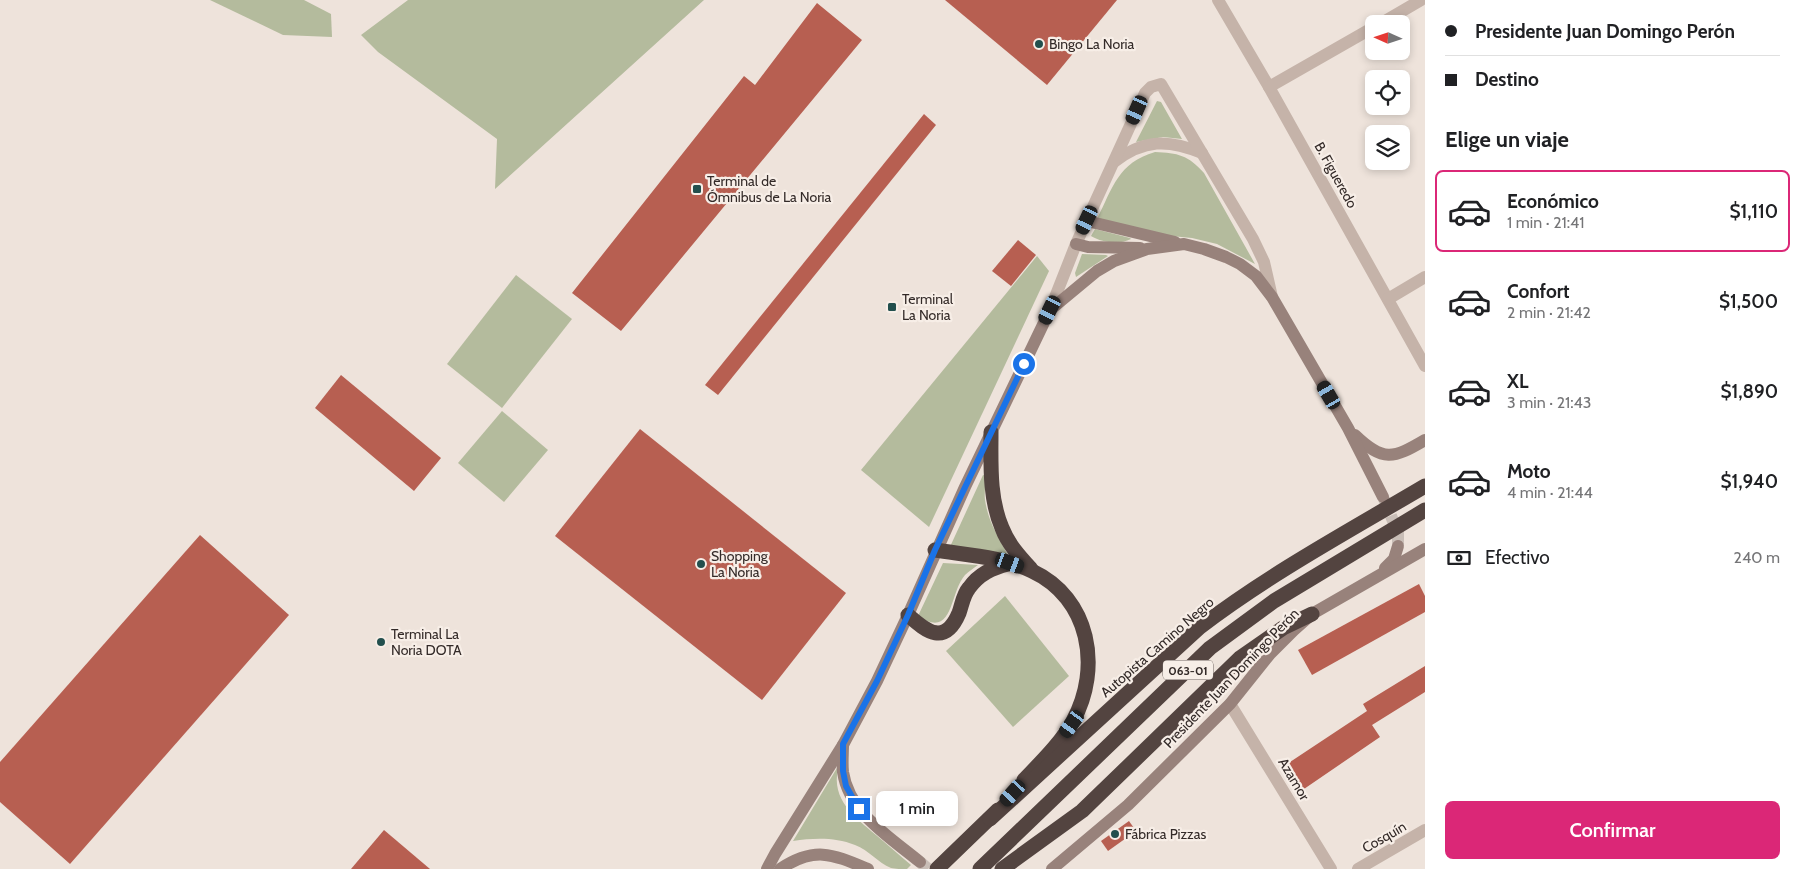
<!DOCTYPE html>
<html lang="es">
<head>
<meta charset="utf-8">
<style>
	:root { --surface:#fff; --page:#f2f2f2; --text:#202124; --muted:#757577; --line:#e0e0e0; --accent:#db2777 }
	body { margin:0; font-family:Cabin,sans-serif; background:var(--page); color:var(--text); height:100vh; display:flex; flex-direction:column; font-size:19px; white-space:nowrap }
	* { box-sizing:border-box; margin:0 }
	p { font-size:16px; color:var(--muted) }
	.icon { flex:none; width:28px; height:28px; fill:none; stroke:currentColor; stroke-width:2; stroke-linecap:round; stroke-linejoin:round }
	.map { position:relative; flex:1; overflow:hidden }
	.sheet { display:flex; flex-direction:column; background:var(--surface); width:375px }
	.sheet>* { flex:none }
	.banner { display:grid; align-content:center; height:110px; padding:0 20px; background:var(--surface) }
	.needle { width:32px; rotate:273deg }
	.fabs { position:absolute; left:1365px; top:15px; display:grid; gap:10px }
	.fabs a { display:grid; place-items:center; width:45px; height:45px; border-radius:8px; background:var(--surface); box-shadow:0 2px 8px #0003; font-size:25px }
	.end { position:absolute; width:22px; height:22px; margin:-11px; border:6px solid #1a73e8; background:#fff; box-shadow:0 0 0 2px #fff }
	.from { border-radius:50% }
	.bubble { position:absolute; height:35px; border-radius:8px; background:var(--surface); box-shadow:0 2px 8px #0003; font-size:16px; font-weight:600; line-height:35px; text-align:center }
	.car { position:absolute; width:15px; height:30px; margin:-15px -8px; border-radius:6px; box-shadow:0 0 4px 1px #0007; background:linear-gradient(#222 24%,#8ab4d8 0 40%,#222 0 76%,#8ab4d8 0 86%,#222 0) }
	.banner b { display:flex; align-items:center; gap:18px; height:48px; font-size:19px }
	.banner b+b { border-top:1px solid var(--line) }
	.banner i { width:12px; height:12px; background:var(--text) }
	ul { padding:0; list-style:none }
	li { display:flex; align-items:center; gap:15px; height:82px; margin:0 10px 8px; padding:0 10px; border:2px solid transparent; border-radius:8px }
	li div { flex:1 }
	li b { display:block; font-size:19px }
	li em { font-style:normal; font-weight:600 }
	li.selected { border-color:var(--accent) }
	li>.icon { width:45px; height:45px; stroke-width:1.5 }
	h2 { padding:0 20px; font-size:22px; line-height:60px }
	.pay { display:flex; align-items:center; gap:12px; height:55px; padding:0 20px; font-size:19px }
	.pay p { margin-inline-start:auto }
	.button { display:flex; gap:10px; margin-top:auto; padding:10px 20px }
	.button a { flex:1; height:58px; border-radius:8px; background:var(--accent); color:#fff; font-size:20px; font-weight:600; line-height:58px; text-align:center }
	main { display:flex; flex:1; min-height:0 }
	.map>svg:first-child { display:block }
	.green { fill:#b4bb9d }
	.building { fill:#b75f51 }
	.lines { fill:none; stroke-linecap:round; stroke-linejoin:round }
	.secondary-tunnel { stroke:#c9beb7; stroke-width:12; stroke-dasharray:12 6; stroke-linecap:butt }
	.street { stroke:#c5b3a9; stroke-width:12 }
	.secondary { stroke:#98827b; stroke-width:12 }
	.highway { stroke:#534440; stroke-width:15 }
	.highway-bridge { stroke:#534440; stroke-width:15 }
	.route { stroke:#1a73e8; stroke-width:6 }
	.poi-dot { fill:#224f4d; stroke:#f7eee7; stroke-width:2 }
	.labels { text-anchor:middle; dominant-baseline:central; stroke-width:4.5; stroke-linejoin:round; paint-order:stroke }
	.shield { fill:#f7eee7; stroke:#6e6561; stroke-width:1 }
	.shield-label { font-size:12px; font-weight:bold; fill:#332a28 }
	.poi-label { font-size:14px; fill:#332a28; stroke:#f7eee7; text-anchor:start }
	.street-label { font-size:14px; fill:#332a28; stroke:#f7eee7 }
</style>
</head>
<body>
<main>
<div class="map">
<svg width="1425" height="869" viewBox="0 0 1425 869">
	<rect width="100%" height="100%" fill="#eee3db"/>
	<g class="green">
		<polygon points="210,0 304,0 331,14 332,37 283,35"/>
		<polygon points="408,0 704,0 495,189 497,139 378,52 361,35"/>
		<polygon points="1157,101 1161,102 1182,139 1163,137 1136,142"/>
		<path d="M1155,152c23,1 33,3 49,21l51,91 -38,-20 -25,-6 -21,-2 -74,-17c16,-32 21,-56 58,-67z"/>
		<path d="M1095,229l35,9 1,1c-12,6 -28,4 -40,-3z"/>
		<polygon points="1082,254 1106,255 1108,256 1076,277 1075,273"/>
		<polygon points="1037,256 1049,271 929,527 861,470"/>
		<polygon points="516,275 572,319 502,408 447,364"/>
		<polygon points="502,411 548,450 504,502 458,463"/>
		<path d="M983,475l3,1c0,8 -2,16 -1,24 3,21 13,37 23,55l-59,-6z"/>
		<path d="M943,563l35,2c-4,3 -9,6 -13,10 -16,18 -11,65 -47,41z"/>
		<polygon points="1005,596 1069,676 1013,727 946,651"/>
		<path d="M837,768l1,1c-7,31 17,48 38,66 12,10 23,20 35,30l-4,4c-5,0 -12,0 -16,-1 -13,-5 -22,-18 -36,-23 -20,-8 -41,-7 -62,-4z"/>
	</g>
	<g class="building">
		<polygon points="945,0 1117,0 1047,85"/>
		<polygon points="817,3 862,40 621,331 572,293 744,76 755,85"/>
		<polygon points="924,114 936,125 718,395 705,385"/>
		<polygon points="1018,240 1036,255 1011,286 992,271"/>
		<polygon points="341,375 441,458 414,491 315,408"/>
		<polygon points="640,429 846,593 762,700 555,536"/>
		<polygon points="200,535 289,615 70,864 0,802 0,762"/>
		<polygon points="1419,584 1425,596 1425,612 1312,675 1298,650"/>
		<polygon points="1425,666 1425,692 1372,725 1380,737 1304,789 1287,764 1367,711 1363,704"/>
		<polygon points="1129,821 1136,831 1108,851 1101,841"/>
		<polygon points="384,830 430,869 351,869"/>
	</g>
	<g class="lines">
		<g class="secondary-tunnel">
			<polyline points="1384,499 1398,533 1398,546"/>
			<polyline points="920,862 928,869"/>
		</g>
		<g class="street">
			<polyline points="1218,0 1269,87 1425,366"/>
			<polyline points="1380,24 1421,0"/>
			<polyline points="1269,87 1374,27"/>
			<path d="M1114,162c30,-23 54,-23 88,-9"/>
			<polyline points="1388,299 1425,277"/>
			<polyline points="1050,310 1076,244 1145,93 1151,87 1161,84 1253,239 1264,262 1272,297"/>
			<polyline points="1230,704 1331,869"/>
			<polyline points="1358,869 1425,830"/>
		</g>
		<g class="secondary">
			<polyline points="1087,221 1175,242"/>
			<polyline points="1076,244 1088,247 1140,248"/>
			<path d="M1355,435c28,27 38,24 70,5"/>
			<polyline points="1385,568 1394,559 1398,546"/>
			<path d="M843,745c0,8 -1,18 0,27 6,41 47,65 77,90"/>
			<polyline points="767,869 775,854 843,745 877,681 908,615 965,487 1050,310 1097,271 1114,261 1147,249 1184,244 1204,249 1226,257 1240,264 1256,276 1272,297 1348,428 1383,497"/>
			<path d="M780,869c35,-23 52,-15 88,0"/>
			<polyline points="1052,869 1128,805 1230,704 1270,654 1294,630 1312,614 1425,549"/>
		</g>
		<g class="highway">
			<path d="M991,432c0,31 -2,66 11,96 6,16 18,29 29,41"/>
			<path d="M935,550c32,5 68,7 97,21 58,27 70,97 41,150 -12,22 -32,41 -49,59"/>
			<path d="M908,615c19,17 37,31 51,-2 3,-8 4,-18 10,-25 10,-14 23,-20 39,-24"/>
			<polyline points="937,869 998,810"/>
			<polyline points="1002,869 1082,811 1240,658 1283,628 1312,614"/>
		</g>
		<g class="highway-bridge">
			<path d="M990,819l210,-192c71,-54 149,-96 225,-141"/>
			<polyline points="980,869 1210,648 1274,601 1425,510"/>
		</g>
	</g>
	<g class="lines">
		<polyline class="route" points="859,809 846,786 843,771 843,744 877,681 908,615 935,550 1024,364"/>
	</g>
	<g class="poi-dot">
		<circle cx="1039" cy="44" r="5"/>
		<rect x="692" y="184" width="10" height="10" rx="2.5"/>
		<rect x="887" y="302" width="10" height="10" rx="2.5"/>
		<circle cx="701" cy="564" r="5"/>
		<circle cx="381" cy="642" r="5"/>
		<circle cx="1115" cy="834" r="5"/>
	</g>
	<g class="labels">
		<rect class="shield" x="1163" y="660.5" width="50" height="19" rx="4"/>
		<g class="shield-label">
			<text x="1188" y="670">063-01</text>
		</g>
		<g class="poi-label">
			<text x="1049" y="44">Bingo La Noria</text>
			<text x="707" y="181">Terminal de<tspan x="707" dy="16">Ómnibus de La Noria</tspan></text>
			<text x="902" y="299">Terminal<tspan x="902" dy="16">La Noria</tspan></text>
			<text x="711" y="556">Shopping<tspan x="711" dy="16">La Noria</tspan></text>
			<text x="391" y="634">Terminal La<tspan x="391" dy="16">Noria DOTA</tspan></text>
			<text x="1125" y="834">Fábrica Pizzas</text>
		</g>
		<g class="street-label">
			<text transform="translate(1336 175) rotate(61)">B. Figueredo</text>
			<text transform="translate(1157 647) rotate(-41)">Autopista Camino Negro</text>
			<text transform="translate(1231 678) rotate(-46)">Presidente Juan Domingo Perón</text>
			<text transform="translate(1294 779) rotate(59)">Azamor</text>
			<text transform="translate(1384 837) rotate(-30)">Cosquín</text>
		</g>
	</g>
</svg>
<div class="fabs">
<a><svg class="needle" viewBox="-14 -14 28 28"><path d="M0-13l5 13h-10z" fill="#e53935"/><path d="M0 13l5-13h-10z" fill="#757577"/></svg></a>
<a><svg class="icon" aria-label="locate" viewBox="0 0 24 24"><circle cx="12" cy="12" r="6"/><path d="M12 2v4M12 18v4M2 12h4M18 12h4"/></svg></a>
<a><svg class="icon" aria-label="layers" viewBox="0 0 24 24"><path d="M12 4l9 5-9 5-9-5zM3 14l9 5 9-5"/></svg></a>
</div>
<i class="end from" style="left:1024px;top:364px"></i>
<i class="end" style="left:859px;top:809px"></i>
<div class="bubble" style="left:876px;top:791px;width:82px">1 min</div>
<i class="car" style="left:1137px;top:110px;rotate:204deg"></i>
<i class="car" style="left:1087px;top:220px;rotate:205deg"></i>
<i class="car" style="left:1050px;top:310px;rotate:206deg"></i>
<i class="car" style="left:1329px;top:395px;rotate:330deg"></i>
<i class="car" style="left:1010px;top:563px;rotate:110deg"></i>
<i class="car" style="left:1072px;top:724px;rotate:216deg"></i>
<i class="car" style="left:1013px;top:793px;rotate:222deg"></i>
</div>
<section class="sheet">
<div class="banner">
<b><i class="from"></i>Presidente Juan Domingo Perón</b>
<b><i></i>Destino</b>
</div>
<h2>Elige un viaje</h2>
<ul>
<li class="selected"><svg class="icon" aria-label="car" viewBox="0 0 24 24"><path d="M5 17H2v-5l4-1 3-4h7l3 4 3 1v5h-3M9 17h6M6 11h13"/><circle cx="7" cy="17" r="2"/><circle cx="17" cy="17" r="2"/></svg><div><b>Económico</b><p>1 min · 21:41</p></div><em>$1,110</em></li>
<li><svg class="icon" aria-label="car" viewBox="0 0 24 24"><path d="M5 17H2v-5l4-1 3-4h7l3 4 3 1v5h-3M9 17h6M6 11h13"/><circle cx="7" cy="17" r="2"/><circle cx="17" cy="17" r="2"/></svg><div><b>Confort</b><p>2 min · 21:42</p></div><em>$1,500</em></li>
<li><svg class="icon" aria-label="car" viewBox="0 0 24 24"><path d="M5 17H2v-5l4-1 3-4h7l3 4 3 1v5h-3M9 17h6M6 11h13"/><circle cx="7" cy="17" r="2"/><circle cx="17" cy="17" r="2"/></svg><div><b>XL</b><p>3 min · 21:43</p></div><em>$1,890</em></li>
<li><svg class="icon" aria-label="car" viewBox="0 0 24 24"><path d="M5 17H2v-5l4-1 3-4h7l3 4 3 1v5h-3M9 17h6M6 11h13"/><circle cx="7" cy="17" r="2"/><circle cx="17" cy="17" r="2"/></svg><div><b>Moto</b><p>4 min · 21:44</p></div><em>$1,940</em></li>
</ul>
<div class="pay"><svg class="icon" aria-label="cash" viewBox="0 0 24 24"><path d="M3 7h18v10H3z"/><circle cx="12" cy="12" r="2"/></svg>Efectivo<p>240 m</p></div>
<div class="button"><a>Confirmar</a></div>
</section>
</main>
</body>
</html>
